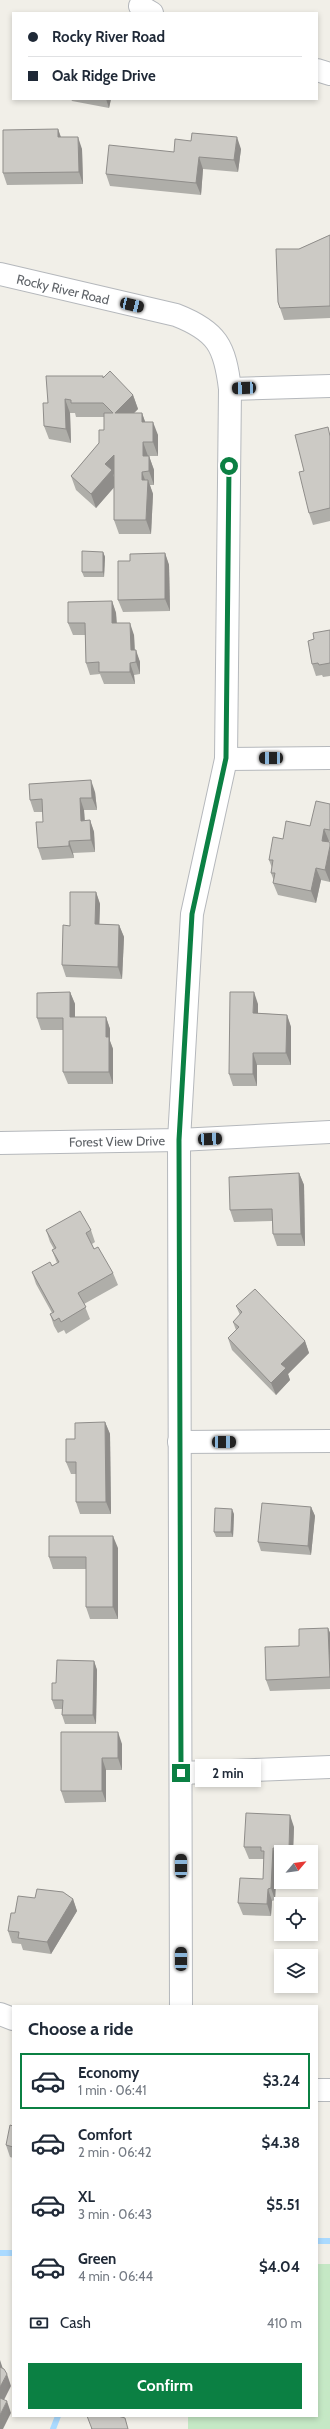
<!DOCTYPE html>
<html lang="en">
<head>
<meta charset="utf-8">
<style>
	:root { --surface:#fff; --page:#f2f2f3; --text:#1f2937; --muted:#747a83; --line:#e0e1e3; --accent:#0b8043 }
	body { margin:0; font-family:Cabin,sans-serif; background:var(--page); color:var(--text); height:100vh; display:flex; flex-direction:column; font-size:15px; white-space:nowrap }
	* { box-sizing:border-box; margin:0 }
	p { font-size:13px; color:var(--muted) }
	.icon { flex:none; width:22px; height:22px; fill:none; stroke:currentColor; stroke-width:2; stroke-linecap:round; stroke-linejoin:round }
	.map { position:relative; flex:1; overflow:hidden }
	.sheet { position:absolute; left:12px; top:2005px; width:306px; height:412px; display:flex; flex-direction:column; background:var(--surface); border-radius:0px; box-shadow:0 2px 6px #0003 }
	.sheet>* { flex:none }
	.hud { position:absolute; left:12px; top:12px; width:306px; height:88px; border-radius:0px; box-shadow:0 2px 6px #0003; display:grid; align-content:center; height:88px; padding:0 16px; background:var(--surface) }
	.needle { width:26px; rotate:61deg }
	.fabs { position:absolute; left:274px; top:1845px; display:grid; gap:8px }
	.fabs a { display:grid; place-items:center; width:44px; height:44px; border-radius:0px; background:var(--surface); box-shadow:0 2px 6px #0003; font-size:20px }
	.end { position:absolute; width:18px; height:18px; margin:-9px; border:5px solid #0b8043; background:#fff; box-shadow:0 0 0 2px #fff }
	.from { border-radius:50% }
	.bubble { position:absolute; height:28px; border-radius:0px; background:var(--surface); box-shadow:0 2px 6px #0003; font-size:13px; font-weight:800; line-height:28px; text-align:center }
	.car { position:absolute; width:12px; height:24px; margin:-12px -6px; border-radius:5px; box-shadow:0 0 3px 1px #0007; background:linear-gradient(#222 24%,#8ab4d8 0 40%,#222 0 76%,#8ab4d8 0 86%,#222 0) }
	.hud b { display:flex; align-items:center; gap:14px; height:38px; font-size:15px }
	.hud b+b { border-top:1px solid var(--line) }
	.hud i { width:10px; height:10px; background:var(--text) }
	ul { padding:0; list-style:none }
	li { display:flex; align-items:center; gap:12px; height:56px; margin:0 8px 6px; padding:0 8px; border:2px solid transparent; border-radius:0px }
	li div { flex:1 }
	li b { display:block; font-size:15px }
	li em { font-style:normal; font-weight:800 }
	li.selected { border-color:var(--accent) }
	li>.icon { width:36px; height:36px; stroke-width:1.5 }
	h2 { padding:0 16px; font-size:18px; line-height:48px }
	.pay { display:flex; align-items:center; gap:10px; height:44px; padding:0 16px; font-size:15px }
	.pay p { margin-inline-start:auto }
	.cta { display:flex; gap:8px; margin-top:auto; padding:8px 16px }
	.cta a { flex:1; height:46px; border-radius:0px; background:var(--accent); color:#fff; font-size:16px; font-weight:800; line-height:46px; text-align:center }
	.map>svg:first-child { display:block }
	.green { fill:#c5e8c5 }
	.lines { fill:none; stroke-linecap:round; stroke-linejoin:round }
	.stream { stroke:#aadaff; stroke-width:6 }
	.street-casing { stroke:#b5b8bc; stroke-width:24 }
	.street { stroke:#fff; stroke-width:22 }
	.wall { fill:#afaea9 }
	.shaded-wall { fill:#8f8d8a }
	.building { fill:#cccac5; stroke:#8f8d8a }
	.route { stroke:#0b8043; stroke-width:5 }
	.labels { text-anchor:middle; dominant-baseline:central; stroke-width:3.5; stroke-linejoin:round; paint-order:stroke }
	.street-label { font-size:13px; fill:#5f6368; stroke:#fff }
</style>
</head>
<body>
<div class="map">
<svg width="330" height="2429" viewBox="0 0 330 2429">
	<rect width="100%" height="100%" fill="#f1efe8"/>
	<polygon class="green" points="317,2264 330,2264 330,2429 188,2429 188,2416 317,2416"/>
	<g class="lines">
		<g class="stream">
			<polyline points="317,2241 330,2241"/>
			<polyline points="0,2253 13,2253"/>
			<polyline points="53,2429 58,2416"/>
		</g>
		<g class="street-casing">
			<g id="street">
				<polyline points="140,6 152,13"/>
				<polyline points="317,70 330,74"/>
				<path d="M0,274l176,41c41,16 49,31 54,74l-4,370 -34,155 -13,226 2,866"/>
				<polyline points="230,389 330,386"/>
				<polyline points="226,759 330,758"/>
				<polyline points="0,1143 179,1140 330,1132"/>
				<polyline points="179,1442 330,1441"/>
				<polyline points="181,1773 330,1767"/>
				<polyline points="0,2014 13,2019"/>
				<polyline points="317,2090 330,2090"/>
			</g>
		</g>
		<use href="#street" class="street"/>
	</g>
	<g class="wall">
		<polygon points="71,99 111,99 109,108 72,101"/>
		<polygon points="58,129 61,137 82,149 83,184 7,185 3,173"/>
		<polygon points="241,149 238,172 203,169 201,195 110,186 106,174 174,152"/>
		<polygon points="330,235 330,318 284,320 278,302 299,249"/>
		<polygon points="104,378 133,395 138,409 134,413 142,413 145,422 158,435 158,456 148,456 149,456 154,470 154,485 150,485 153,494 151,534 119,534 114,520 114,487 96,508 76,490 71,476 99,443 104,430 104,417 76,417 75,413 70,413 71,443 49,439 44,426 48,403"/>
		<polygon points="330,433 330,521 313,525 309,513 304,471"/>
		<polygon points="103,552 105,557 104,577 84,577 82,572"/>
		<polygon points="165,553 169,565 170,611 123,612 118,600 130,561"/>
		<polygon points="112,601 116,613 117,623 134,635 135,650 140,662 140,674 134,675 135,684 104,684 100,674 90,675 86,663 85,635 73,635 68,623"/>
		<polygon points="330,630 330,676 323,677 322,675 316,676 312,664 314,639"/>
		<polygon points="95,792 97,810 84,810 85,820 90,820 94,832 95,852 73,853 74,858 42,860 38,848 43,822 43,812 34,812 30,800"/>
		<polygon points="330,804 330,841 329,841 328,842 330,842 330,882 321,880 316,903 278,895 273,883 274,881 271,873 272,868 269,860 283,839 310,826"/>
		<polygon points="96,892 100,904 99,924 119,925 124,937 122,979 66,977 62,965 70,926"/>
		<polygon points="70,992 75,1004 75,1017 106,1017 110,1029 110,1041 113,1049 113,1084 68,1084 63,1072 63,1030 41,1030 37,1018"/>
		<polygon points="258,1004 258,1013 287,1015 291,1027 291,1065 257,1065 257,1086 233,1086 229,1074"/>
		<polygon points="299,1173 304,1185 305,1246 277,1246 273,1234 272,1221 234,1222 230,1210"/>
		<polygon points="46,1230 91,1230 95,1242 92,1244 94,1249 113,1273 118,1285 84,1304 90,1319 66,1334 64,1330 58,1333 54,1326 50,1314 52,1313 36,1284 32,1272 52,1266 57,1263 52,1250 54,1249 50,1242"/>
		<polygon points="236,1306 305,1341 309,1353 288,1374 290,1380 276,1395 232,1350 228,1338 236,1330 233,1322 240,1315"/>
		<polygon points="105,1422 110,1434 111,1514 80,1514 76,1502 76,1474 71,1474 66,1462 75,1439"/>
		<polygon points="311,1507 315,1516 311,1555 261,1551 258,1542"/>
		<polygon points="234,1514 233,1537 216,1537 214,1532"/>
		<polygon points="118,1548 118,1619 90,1619 86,1607 86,1569 53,1569 49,1557"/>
		<polygon points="328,1628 330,1633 330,1689 270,1691 266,1680"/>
		<polygon points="94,1661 97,1670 96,1724 65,1724 62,1715 62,1709 55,1709 52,1700 56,1683"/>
		<polygon points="61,1732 122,1744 122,1770 106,1770 106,1802 65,1803 61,1791"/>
		<polygon points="294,1827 293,1852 281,1852 281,1860 277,1860 275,1900 272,1901 271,1916 243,1915 238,1903 263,1879 264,1859 249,1859 244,1847"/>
		<polygon points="35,1898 73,1899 77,1911 51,1954 23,1950 21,1944 12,1943 8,1931 15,1913"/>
		<polygon points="13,2126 13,2158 10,2157 6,2145"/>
	</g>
	<g class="shaded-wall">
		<polygon points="106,99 111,99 109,108"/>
		<polygon points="58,129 62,141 58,137"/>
		<polygon points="78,137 82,149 83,184 79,172"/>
		<polygon points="237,137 241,149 238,172 234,160"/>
		<polygon points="199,157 203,169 201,195 196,183"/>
		<polygon points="133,395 138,409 120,427 115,413"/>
		<polygon points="65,399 70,413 71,443 66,429"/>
		<polygon points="142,413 147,427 142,422"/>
		<polygon points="153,422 158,435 158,456 153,442"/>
		<polygon points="143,442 148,456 148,470 143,456"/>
		<polygon points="114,455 119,469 113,475 117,484 96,508 91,494 105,464"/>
		<polygon points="149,456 154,470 154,485 149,471"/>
		<polygon points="142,472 147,485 142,480"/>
		<polygon points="148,480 153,494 151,534 146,520"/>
		<polygon points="103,552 105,557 104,577 103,572"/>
		<polygon points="165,553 169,565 170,611 165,599"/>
		<polygon points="112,601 116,613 117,635 112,623"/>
		<polygon points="130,623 134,635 135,662 131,650"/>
		<polygon points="136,650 140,662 140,674 136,662"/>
		<polygon points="130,663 134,675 135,684 130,672"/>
		<polygon points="91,780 95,792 97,810 92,798"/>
		<polygon points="80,798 84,810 85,832 81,821"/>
		<polygon points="90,820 94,832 95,852 91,840"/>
		<polygon points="324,829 329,841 326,853 322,841"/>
		<polygon points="69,841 73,853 74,858 69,846"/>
		<polygon points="330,846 330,882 325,870"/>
		<polygon points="316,868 321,880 316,903 311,891"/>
		<polygon points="96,892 100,904 99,936 95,924"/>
		<polygon points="119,925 124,937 122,979 118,967"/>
		<polygon points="70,992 75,1004 75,1029 70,1017"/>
		<polygon points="254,992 258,1004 258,1025 253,1013"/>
		<polygon points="287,1015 291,1027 291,1065 286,1053"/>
		<polygon points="106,1017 110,1029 110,1041 113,1049 113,1084 109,1072 106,1037"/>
		<polygon points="253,1053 257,1065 257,1086 253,1074"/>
		<polygon points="299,1173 304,1185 305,1246 301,1234"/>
		<polygon points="305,1341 309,1353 288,1374 290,1380 276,1395 271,1383 281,1364"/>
		<polygon points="105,1422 110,1434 111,1514 106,1502"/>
		<polygon points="311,1507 315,1516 311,1555 308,1546"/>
		<polygon points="232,1509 234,1514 233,1537 231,1532"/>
		<polygon points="113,1536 118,1548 118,1619 113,1607"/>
		<polygon points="328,1628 330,1633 330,1678 330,1677"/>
		<polygon points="94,1661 97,1670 96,1724 93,1715"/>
		<polygon points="118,1732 122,1744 122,1770 118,1758"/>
		<polygon points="102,1758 106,1770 106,1802 102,1791"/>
		<polygon points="290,1815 294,1827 293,1852 290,1852 289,1849"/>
		<polygon points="273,1848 277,1860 275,1900 271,1888"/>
		<polygon points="268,1889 272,1901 271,1916 267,1904"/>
		<polygon points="73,1899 77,1911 51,1954 47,1942"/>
		<polygon points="0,2360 3,2369 0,2375"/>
		<polygon points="7,2374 11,2386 0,2408 0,2387"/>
		<polygon points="7,2401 11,2413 3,2429 0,2429 0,2415"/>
	</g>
	<g class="building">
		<polygon points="58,129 58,137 78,137 79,172 3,173 3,130"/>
		<polygon points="192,133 237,137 234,160 199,157 196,183 106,174 109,145 174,152 175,139 191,141"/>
		<polygon points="330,235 330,306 280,308 278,302 276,249 299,249"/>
		<polygon points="110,371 133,395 115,413 142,413 142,422 153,422 153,442 143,442 143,456 149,456 149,471 142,472 142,480 148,480 146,520 114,520 114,455 105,464 112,470 91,494 71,476 99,443 99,430 104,430 104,413 113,413 103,403 71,403 71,400 65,399 66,429 44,426 43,403 48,403 46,376 103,376 103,378"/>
		<polygon points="328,427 330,436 330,508 309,513 299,472 304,471 295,435"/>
		<polygon points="82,551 103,552 103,572 82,572"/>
		<polygon points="165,553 165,599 118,600 118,561 130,561 130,554"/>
		<polygon points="112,601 112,623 130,623 131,650 136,650 136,662 130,663 130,672 99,672 99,662 86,663 85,623 68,623 68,602"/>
		<polygon points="330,630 330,663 319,665 318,663 312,664 308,641 314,639 313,633"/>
		<polygon points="91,780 92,798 80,798 81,821 90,820 91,840 69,841 69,846 38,848 36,822 43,822 42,799 30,800 29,784"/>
		<polygon points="316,801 330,804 330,830 324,829 322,841 330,842 330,846 325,870 316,868 311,891 273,883 275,873 271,873 273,860 269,860 273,837 283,839 286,821 310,826"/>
		<polygon points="70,892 96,892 95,924 119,925 118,967 62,965 63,925 70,926"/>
		<polygon points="70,992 70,1017 106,1017 106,1037 109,1037 109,1072 63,1072 63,1018 37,1018 37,993"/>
		<polygon points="230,992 254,992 253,1013 287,1015 286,1053 253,1053 253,1074 229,1074"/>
		<polygon points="299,1173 301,1234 273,1234 272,1209 230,1210 229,1177"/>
		<polygon points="80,1211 91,1230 86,1233 94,1249 98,1247 113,1273 78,1293 86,1307 61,1322 59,1318 54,1321 50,1314 54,1312 32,1272 50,1262 52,1266 59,1262 52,1250 56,1248 46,1230"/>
		<polygon points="255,1289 305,1341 281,1364 286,1368 271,1383 228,1338 239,1327 233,1322 242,1312 236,1306"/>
		<polygon points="105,1422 106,1502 76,1502 76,1462 66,1462 66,1439 75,1439 75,1423"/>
		<polygon points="262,1503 311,1507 308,1546 258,1542"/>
		<polygon points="215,1508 232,1509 231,1532 214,1532"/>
		<polygon points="49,1536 113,1536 113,1607 86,1607 86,1557 49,1557"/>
		<polygon points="328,1628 330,1677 266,1680 265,1647 299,1646 299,1629"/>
		<polygon points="57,1660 94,1661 93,1715 62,1715 63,1700 52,1700 52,1683 56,1683"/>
		<polygon points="61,1732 118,1732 118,1758 102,1758 102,1791 61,1791"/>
		<polygon points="246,1813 290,1815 289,1849 273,1848 271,1888 268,1889 267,1904 238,1903 240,1878 263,1879 264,1851 261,1851 261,1847 244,1847"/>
		<polygon points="37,1889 63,1892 73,1899 47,1942 18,1938 19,1932 8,1931 11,1913 15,1913 18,1896 35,1898"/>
		<polygon points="10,2125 13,2126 13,2147 6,2145"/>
		<polygon points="0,2367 4,2369 7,2374 0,2387"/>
		<polygon points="0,2398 7,2401 0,2415"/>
		<polygon points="87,2416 118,2416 125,2418 128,2429 91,2429 92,2429"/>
	</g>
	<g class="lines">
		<polyline class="route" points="181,1773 179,1140 192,914 226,758 229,466"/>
	</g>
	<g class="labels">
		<g class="street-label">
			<text transform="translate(63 289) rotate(13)">Rocky River Road</text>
			<text transform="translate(117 1141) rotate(-1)">Forest View Drive</text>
		</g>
	</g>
</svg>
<div class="fabs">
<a><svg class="needle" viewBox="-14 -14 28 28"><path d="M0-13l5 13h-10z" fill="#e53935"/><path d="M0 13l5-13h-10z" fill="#747a83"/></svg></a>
<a><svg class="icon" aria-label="locate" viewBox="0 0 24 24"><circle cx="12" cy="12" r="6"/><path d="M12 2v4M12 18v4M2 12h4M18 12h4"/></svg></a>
<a><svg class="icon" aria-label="layers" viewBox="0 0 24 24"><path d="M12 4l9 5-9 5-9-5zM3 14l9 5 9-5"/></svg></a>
</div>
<i class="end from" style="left:229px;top:466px"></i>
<i class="end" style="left:181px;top:1773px"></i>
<div class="bubble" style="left:195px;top:1759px;width:66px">2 min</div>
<i class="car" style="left:132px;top:305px;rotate:103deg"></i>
<i class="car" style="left:244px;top:388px;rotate:268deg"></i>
<i class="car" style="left:271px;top:758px;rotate:270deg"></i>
<i class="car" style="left:210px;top:1139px;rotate:87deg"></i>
<i class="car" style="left:224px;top:1442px;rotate:90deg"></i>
<i class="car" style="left:181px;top:1866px;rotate:0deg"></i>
<i class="car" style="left:181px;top:1959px;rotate:0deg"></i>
<div class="hud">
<b><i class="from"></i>Rocky River Road</b>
<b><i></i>Oak Ridge Drive</b>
</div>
<section class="sheet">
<h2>Choose a ride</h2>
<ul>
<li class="selected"><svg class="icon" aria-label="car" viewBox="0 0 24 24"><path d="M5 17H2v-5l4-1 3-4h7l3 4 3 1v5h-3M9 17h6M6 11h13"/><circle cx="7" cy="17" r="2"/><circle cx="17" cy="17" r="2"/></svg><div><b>Economy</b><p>1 min · 06:41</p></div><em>$3.24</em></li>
<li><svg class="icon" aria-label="car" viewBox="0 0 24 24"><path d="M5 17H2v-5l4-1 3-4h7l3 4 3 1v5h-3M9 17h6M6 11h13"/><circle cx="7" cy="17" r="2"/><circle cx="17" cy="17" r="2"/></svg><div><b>Comfort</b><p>2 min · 06:42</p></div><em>$4.38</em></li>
<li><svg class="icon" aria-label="car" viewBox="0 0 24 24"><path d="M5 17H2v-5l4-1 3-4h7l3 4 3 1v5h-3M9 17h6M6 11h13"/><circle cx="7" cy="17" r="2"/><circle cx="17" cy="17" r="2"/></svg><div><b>XL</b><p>3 min · 06:43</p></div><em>$5.51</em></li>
<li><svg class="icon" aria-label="car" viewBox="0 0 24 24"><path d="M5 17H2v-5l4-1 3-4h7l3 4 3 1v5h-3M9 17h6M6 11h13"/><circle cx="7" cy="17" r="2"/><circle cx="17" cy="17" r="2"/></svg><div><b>Green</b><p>4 min · 06:44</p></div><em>$4.04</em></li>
</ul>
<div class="pay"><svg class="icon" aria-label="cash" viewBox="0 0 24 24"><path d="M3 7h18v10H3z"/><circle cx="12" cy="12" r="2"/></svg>Cash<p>410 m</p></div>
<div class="cta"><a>Confirm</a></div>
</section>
</div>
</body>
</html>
